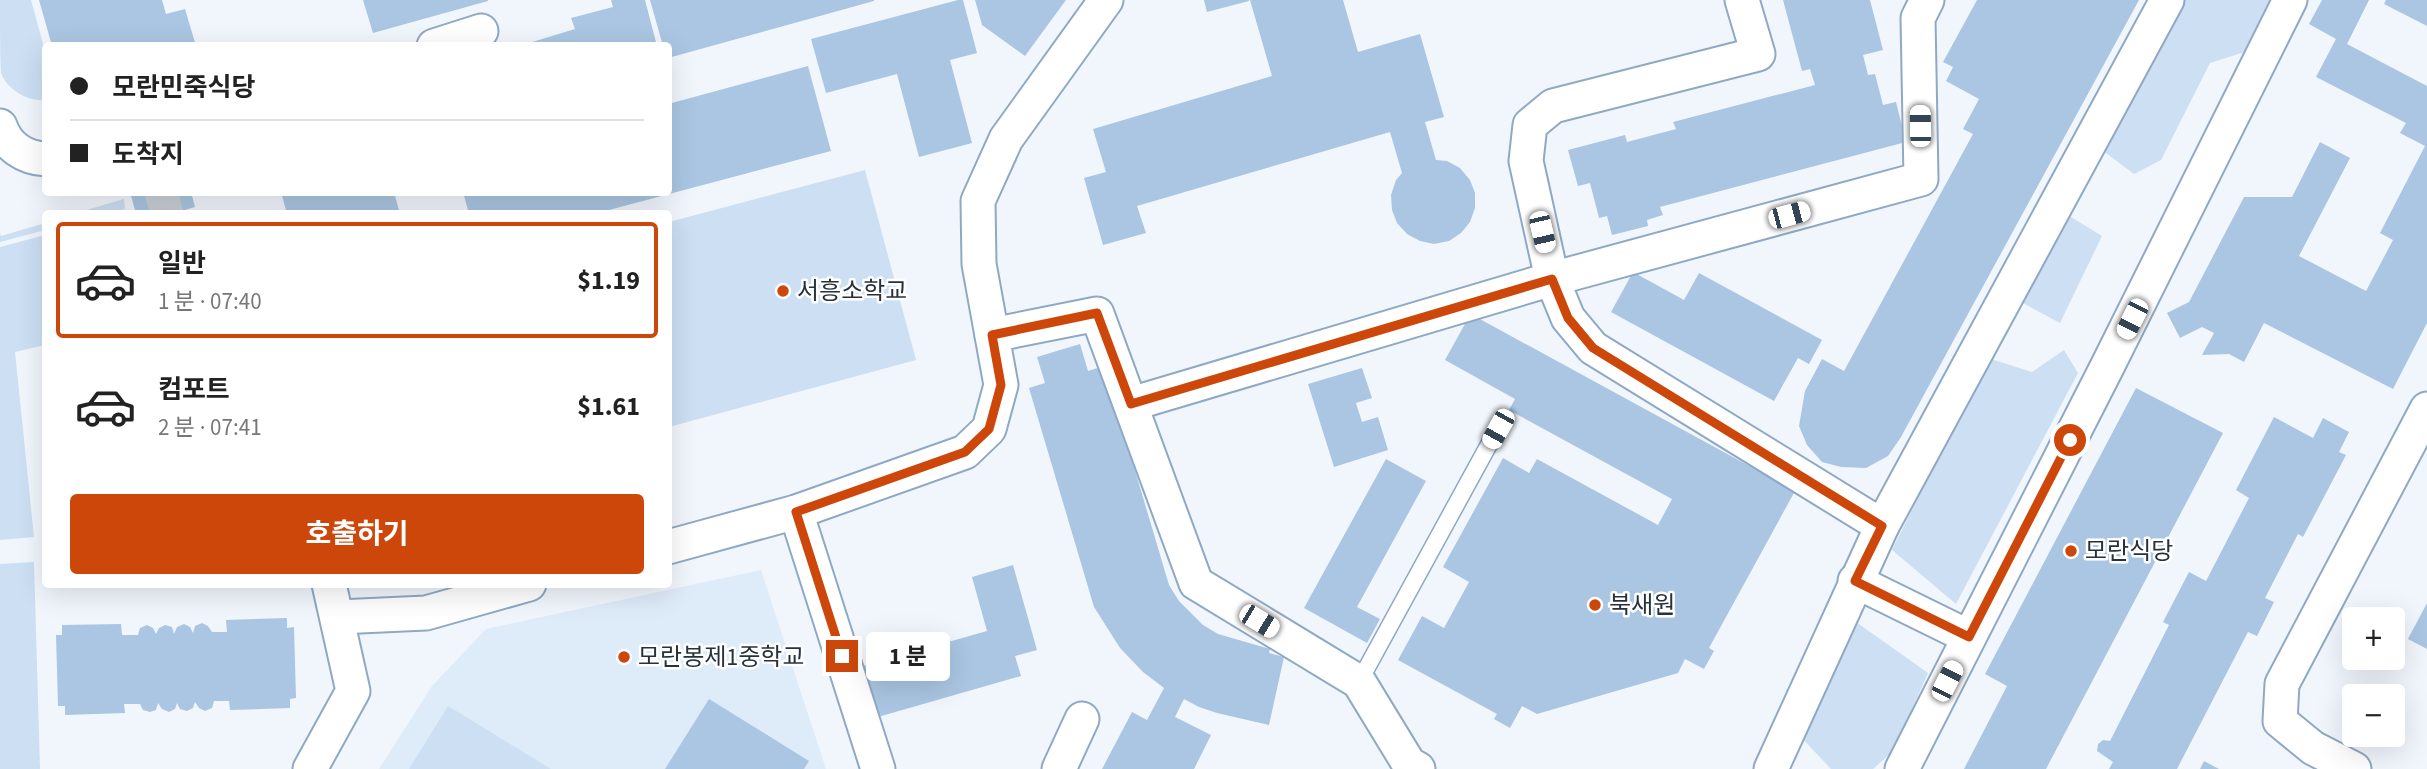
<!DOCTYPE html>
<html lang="ko">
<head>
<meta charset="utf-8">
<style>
	:root { --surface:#fff; --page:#f2f2f2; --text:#222; --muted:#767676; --line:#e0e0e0; --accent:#cd470b }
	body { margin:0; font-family:"Source Sans 3","Noto Sans KR",sans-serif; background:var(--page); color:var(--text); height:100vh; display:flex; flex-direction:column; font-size:26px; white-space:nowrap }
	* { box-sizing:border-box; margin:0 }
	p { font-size:23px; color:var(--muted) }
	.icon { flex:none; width:38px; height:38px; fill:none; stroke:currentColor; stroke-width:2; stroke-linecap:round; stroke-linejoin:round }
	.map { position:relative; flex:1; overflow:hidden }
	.side { position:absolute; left:42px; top:210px; width:630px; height:378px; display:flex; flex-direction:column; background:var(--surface); border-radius:7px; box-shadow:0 7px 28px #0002 }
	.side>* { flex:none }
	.banner { position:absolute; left:42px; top:42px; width:630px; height:154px; border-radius:7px; box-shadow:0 7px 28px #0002; display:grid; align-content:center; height:154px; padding:0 28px; background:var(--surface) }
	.controls { position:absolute; left:2342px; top:607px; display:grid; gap:14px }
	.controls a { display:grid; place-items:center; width:63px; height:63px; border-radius:7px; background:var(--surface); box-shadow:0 7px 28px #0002; font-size:35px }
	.end { position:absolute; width:32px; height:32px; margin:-16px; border:9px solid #cd470b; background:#fff; box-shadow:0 0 0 4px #fff }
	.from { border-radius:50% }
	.bubble { position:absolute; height:49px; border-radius:7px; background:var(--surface); box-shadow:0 7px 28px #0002; font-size:23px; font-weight:700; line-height:49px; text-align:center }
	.car { position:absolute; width:21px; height:42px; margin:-21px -10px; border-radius:9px; box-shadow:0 0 5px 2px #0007; background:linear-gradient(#fff 24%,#345 0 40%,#fff 0 76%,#345 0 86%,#fff 0) }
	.banner b { display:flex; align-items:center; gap:24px; height:66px; font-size:26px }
	.banner b+b { border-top:2px solid var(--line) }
	.banner i { width:18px; height:18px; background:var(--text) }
	ul { padding:12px 0 0; list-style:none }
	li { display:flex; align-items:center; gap:21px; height:116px; margin:0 14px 10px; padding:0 14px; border:4px solid transparent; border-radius:7px }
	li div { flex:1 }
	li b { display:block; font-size:26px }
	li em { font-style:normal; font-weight:700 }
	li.current { border-color:var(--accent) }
	li>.icon { width:63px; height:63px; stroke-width:1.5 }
	.primary-button { display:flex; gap:14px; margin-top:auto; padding:14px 28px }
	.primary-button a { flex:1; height:80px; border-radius:7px; background:var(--accent); color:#fff; font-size:28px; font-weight:700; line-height:80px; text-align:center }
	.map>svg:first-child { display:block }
	.built { fill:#deebf8 }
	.green { fill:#ccdff3 }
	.building { fill:#aac6e2 }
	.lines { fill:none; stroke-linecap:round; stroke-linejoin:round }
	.minor-tunnel { stroke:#c8cfd5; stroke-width:33; stroke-dasharray:33 17; stroke-linecap:butt }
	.service-casing { stroke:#8fa9c4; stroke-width:19 }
	.minor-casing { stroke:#8fa9c4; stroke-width:37 }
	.service { stroke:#fff; stroke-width:16 }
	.minor { stroke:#fff; stroke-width:33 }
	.route { stroke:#cd470b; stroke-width:9 }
	.poi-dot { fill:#cd470b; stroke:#fff; stroke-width:2.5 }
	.labels { text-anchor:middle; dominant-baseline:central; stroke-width:5; stroke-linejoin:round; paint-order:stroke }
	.poi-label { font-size:24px; fill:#26313b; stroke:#fff; text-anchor:start }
</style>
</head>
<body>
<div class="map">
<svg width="2427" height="769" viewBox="0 0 2427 769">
	<rect width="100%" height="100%" fill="#f1f6fc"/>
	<polygon class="built" points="761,570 826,769 379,769 432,686 486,629"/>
	<g class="green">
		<path d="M0,0h31l14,51v49c-16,2 -38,-10 -44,-27 -1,-10 -1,-59 -1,-73z"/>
		<polygon points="2183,0 2273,0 2248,51 2210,63 2161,160 2134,174 2102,150"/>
		<polygon points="865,170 916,360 669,427 669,222"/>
		<polygon points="124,199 125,209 108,213 76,213"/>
		<polygon points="2066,214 2102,236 2060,323 2021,302"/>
		<polygon points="45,223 45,230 0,242 0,233 1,236"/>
		<polygon points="45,235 45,345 15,352 34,537 0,540 0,247"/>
		<polygon points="2064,350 2078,373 1956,604 1892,550 1988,358 2032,372"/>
		<polygon points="34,562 40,769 0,769 0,564"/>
		<polygon points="1856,622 1928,673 1893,751 1873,769 1831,769 1800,736"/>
		<polygon points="448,706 551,769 409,769"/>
	</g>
	<g class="building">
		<polygon points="39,0 162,0 166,14 185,9 196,46 52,46"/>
		<polygon points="363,0 488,0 488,1 373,33"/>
		<polygon points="611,0 645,0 657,46 519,46 575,29 571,18 613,7"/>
		<polygon points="650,0 874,0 874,1 668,58 668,46 663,46"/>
		<polygon points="958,0 963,0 977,53 950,60 972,143 919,157 897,74 826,93 811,39"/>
		<polygon points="975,0 1066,0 1025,56 982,25"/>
		<polygon points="1204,0 1249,0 1249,1 1207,12"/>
		<polygon points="1250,0 1343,0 1358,52 1420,34 1444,117 1425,122 1436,160 1447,161 1460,168 1470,180 1475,193 1475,208 1470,222 1461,233 1449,241 1434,244 1420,241 1407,234 1397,223 1392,210 1391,195 1396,180 1402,173 1390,132 1137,206 1146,233 1103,245 1084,178 1106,172 1093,129 1272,76"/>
		<polygon points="1783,0 1870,0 1883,50 1863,55 1868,75 1875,74 1883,105 1896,102 1906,142 1660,207 1663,215 1647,220 1648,226 1612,235 1607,216 1599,218 1590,183 1578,186 1568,150 1625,135 1627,142 1676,129 1673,122 1815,85 1810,69 1802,71"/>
		<polygon points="1977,0 2139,0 1901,437 1888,456 1866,468 1841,467 1822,462 1807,445 1799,426 1805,391 1822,359 1844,371 1973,134 1963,129 1979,99 1946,81 1953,67 1943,62"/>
		<polygon points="2322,0 2369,0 2347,44 2427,86 2427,323 2393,389 2264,323 2244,362 2229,354 2202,355 2214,333 2202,327 2180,338 2167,313 2189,302 2244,197 2292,197 2320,142 2350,158 2299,256 2366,291 2393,240 2380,233 2425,146 2400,133 2406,123 2316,77 2336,39 2309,24"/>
		<polygon points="2386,0 2427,0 2427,26 2384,4"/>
		<polygon points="808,66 831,151 594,214 469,214 463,192 668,192 668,104"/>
		<polygon points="130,192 191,192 195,207 171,214 136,214"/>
		<polygon points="281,192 394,192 400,214 287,214"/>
		<polygon points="1633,272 1684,300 1699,273 1822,340 1809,364 1798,358 1774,401 1611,312"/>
		<polygon points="1478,318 1795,491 1709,648 1714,651 1704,669 1685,659 1678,673 1537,714 1522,706 1510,728 1494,719 1497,714 1398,660 1422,616 1444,628 1469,582 1443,567 1503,458 1529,473 1537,459 1658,525 1672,499 1509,410 1515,399 1445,360 1466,322"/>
		<polygon points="1080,344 1088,371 1104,366 1169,585 1179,601 1203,625 1218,634 1270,649 1269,653 1284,657 1269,725 1217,713 1199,707 1184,699 1175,717 1211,735 1194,769 1102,769 1132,712 1147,720 1164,688 1143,672 1120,648 1094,607 1029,388 1045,383 1037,357"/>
		<polygon points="1362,368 1372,398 1356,403 1362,422 1378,417 1388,450 1334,467 1308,384"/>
		<polygon points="2136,388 2223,433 2046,769 1964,769 2007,686 1985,674"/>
		<polygon points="2274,417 2313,438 2323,418 2349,432 2339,452 2346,455 2303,537 2298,534 2265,598 2274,602 2257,636 2248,632 2177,769 2109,769 2113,762 2097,751 2098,744 2103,740 2110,741 2169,625 2163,622 2189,572 2206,581 2249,498 2236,490"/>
		<polygon points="1386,459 1426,481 1357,607 1380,619 1367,643 1304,608"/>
		<polygon points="1013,565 1037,650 1015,656 1021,676 878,717 863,666 987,631 972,577"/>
		<polygon points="2427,603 2427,649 2408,639"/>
		<polygon points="287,618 287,628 294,627 296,698 290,699 290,708 230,710 229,701 214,701 212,708 205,711 199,708 195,702 193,708 187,711 180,709 177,703 175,709 169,712 162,709 158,703 156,710 150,712 143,710 140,704 124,704 125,713 65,715 65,706 58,706 56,635 62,635 62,625 121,624 122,635 138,635 140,628 147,625 153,628 156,634 159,628 165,625 172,627 174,634 177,627 184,624 190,627 193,633 195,626 202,623 208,626 212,632 227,632 226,620"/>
		<polygon points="709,699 809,761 804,769 665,769"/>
		<polygon points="2204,761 2219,769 2200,769"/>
	</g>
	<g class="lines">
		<polyline class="minor-tunnel" points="161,192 167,214"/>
		<g class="service-casing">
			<polyline id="service" points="1359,682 1498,428"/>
		</g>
		<g class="minor-casing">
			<g id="minor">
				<polyline points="1742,0 1758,54 1553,106 1530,125 1526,161 1552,279 1568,318 1593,348 1882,526 1771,769"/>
				<polyline points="434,46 481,31"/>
				<path d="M0,126c7,20 24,32 46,33"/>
				<polyline points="992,335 1097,314 1196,583 1359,682 1409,764 1418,769"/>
				<polyline points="1131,404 1552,279 1921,179 1918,18 1927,0"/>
				<polyline points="796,512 878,769"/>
				<polyline points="1882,526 2167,0"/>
				<polyline points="668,547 796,512 965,452 989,429 1001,385 979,264 978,201 1006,139 1106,0"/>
				<polyline points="1855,581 1969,637"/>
				<polyline points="338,617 426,613 529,584"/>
				<polyline points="310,769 353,691 329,584"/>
				<polyline points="1059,769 1082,719"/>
				<polyline points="1902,769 2107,367 2290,0"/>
				<polyline points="2354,769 2313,748 2280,721 2282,684 2427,409"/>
			</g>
		</g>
		<use href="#service" class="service"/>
		<use href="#minor" class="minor"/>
	</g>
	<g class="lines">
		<polyline class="route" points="842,656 796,512 965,452 989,429 1001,385 992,335 1097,313 1131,404 1552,279 1568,318 1593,348 1882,526 1855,581 1969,637 2070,440"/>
	</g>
	<g class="poi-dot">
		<circle cx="783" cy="291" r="7"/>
		<circle cx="2071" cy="551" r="7"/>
		<circle cx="1595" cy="605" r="7"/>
		<circle cx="624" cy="657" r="7"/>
	</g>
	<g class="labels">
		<g class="poi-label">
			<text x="797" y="291">서흥소학교</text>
			<text x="2085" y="551">모란식당</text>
			<text x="1609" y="605">북새원</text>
			<text x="638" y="657">모란봉제1중학교</text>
		</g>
	</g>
</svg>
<div class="controls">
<a>+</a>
<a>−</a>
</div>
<i class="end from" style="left:2070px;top:440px"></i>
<i class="end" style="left:842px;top:656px"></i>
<div class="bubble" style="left:866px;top:632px;width:84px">1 분</div>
<i class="car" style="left:1920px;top:126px;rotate:359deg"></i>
<i class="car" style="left:1789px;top:215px;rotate:75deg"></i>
<i class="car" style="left:1542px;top:232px;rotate:167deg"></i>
<i class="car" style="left:2132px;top:319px;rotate:207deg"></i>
<i class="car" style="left:1498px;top:429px;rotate:209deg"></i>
<i class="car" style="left:1259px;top:621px;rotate:121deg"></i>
<i class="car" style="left:1947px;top:681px;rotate:27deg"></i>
<div class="banner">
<b><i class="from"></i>모란민죽식당</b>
<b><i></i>도착지</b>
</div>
<section class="side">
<ul>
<li class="current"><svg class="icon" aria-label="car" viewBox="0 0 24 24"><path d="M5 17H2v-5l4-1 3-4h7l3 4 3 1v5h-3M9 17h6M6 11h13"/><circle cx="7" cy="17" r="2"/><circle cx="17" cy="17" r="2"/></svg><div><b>일반</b><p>1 분 · 07:40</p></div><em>$1.19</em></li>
<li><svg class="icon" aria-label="car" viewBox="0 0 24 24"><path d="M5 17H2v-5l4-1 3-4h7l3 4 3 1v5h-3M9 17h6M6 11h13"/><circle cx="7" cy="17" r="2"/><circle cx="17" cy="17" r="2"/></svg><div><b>컴포트</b><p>2 분 · 07:41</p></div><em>$1.61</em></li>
</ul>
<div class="primary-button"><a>호출하기</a></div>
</section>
</div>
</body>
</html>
